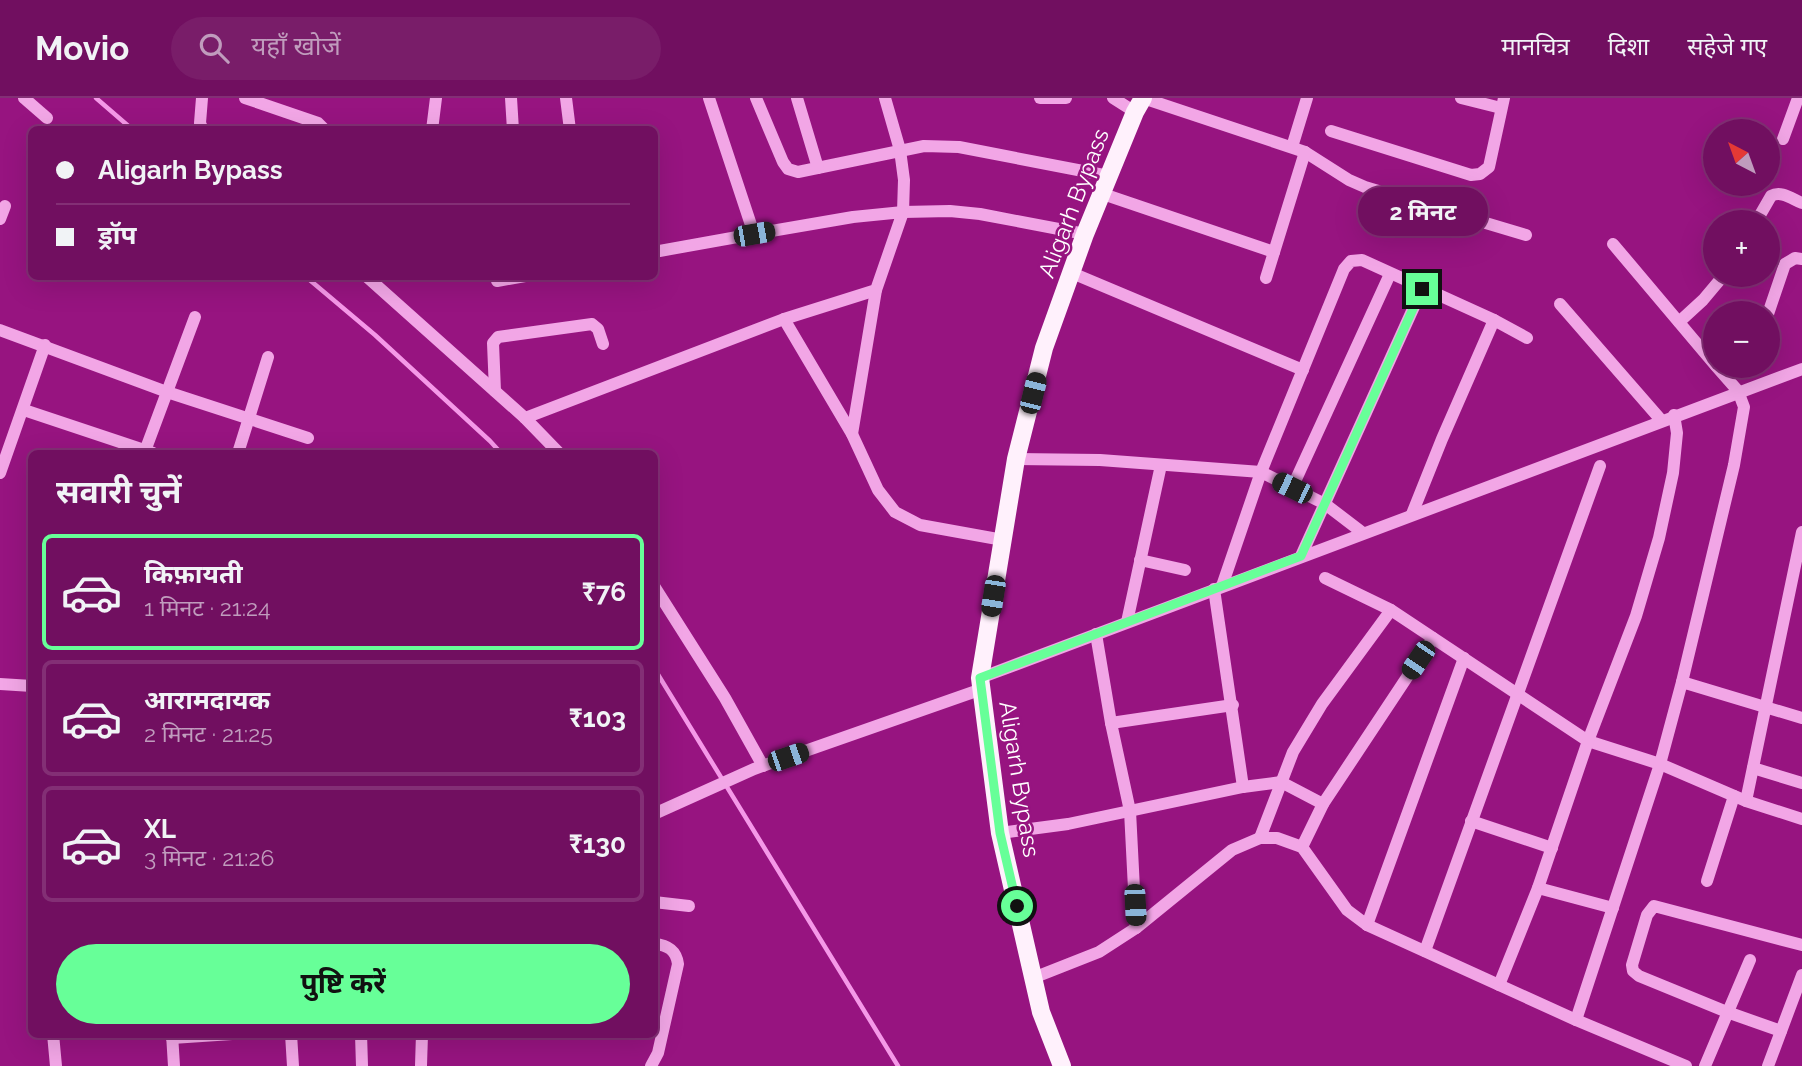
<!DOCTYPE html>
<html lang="hi">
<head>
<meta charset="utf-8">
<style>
	:root { --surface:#710f60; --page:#791d69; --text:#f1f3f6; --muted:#c09cbd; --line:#832f75; --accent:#67ff98 }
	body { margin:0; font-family:Raleway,"Noto Sans Devanagari",sans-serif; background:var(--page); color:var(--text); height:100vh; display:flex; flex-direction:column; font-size:26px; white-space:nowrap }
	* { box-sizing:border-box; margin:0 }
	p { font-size:23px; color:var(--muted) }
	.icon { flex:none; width:38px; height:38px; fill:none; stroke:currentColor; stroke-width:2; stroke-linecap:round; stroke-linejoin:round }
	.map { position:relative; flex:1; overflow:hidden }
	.sheet { position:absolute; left:28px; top:352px; width:630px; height:588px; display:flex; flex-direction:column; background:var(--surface); border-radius:10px; box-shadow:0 7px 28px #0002,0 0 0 2px var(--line) }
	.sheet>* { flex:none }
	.hud { position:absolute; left:28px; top:28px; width:630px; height:154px; border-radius:10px; box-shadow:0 7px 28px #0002,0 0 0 2px var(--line); display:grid; align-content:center; height:154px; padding:0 28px; background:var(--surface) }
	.needle { width:46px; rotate:319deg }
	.buttons { position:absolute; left:1703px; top:21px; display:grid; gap:14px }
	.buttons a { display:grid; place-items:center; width:77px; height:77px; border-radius:50%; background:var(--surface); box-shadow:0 7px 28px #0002,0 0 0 2px var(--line); font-size:35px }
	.end { position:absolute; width:32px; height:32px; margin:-16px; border:9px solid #67ff98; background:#111; box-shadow:0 0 0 4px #111 }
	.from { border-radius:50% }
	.bubble { position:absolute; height:49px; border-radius:24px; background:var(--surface); box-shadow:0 7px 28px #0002,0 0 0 2px var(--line); font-size:23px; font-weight:700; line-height:49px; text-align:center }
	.car { position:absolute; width:21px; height:42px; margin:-21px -10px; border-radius:9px; box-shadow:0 0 5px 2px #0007; background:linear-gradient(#222 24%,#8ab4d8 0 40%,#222 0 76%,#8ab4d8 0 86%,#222 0) }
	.hud b { display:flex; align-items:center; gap:24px; height:66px; font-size:26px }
	.hud b+b { border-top:2px solid var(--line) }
	.hud i { width:18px; height:18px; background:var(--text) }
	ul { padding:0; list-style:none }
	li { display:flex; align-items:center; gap:21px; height:116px; margin:0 14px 10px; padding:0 14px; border:4px solid var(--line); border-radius:10px }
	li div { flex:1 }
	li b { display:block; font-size:26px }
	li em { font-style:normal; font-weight:700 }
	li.current { border-color:var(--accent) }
	li>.icon { width:63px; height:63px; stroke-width:1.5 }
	h2 { padding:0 28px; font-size:32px; line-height:84px }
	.button { display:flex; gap:14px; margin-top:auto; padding:14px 28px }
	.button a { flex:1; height:80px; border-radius:42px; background:var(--accent); color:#111; font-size:28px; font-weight:700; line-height:80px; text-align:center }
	header { display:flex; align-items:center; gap:42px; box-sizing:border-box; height:98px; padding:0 35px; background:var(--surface); border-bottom:2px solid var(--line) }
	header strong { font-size:33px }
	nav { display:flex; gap:38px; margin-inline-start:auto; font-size:24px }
	.search { width:490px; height:63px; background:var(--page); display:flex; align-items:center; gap:18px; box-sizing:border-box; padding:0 24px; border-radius:38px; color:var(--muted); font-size:26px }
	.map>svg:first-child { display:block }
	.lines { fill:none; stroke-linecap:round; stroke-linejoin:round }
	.stream { stroke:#f598e8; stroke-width:4.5 }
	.minor { stroke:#f2a6e6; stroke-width:12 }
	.major { stroke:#fff1fc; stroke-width:18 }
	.route { stroke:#67ff98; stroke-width:9 }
	.labels { text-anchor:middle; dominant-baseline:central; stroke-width:5; stroke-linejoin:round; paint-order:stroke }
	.street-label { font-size:23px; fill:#fff; stroke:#971480 }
</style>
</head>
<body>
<header>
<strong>Movio</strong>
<div class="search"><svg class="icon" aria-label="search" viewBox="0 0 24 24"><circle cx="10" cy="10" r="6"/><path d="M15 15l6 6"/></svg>यहाँ खोजें</div>
<nav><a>मानचित्र</a><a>दिशा</a><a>सहेजे गए</a></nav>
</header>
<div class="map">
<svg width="1802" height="968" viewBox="0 0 1802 968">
	<rect width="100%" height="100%" fill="#971480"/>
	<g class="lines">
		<g class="stream">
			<polyline points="96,0 133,32"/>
			<polyline points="305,178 375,237 490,343 501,355"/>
			<polyline points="654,570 898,968"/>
		</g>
		<g class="minor">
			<polyline points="24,0 47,20"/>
			<polyline points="202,0 200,25 203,32"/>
			<polyline points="245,0 318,25 325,32"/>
			<polyline points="511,0 513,32"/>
			<polyline points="566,0 570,32"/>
			<polyline points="756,0 783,64 788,71 798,74 924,48 959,49 1109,78"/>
			<polyline points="797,0 818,70"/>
			<polyline points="885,0 900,52 904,82 903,114 950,113 980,116 1085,136"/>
			<polyline points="1040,0 1066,0"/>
			<polyline points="1113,0 1135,14"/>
			<polyline points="1143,0 1305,54 1349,82 1365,89 1526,137"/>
			<polyline points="1461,0 1501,10"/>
			<polyline points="432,32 436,0"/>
			<polyline points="1331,33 1471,77 1480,76 1489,69 1504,0"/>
			<polyline points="1783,41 1798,0"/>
			<polyline points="1292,49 1307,0"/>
			<polyline points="1103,96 1274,154"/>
			<polyline points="0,121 5,108"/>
			<path d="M1756,124l15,-26c10,-6 21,3 31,7"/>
			<polyline points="1613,146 1715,267"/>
			<polyline points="654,154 754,136"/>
			<polyline points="1072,175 1303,272"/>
			<polyline points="366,178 525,320 559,355"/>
			<polyline points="1266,180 1305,54"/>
			<polyline points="497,183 525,178"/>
			<polyline points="1560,206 1661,322"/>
			<polyline points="1768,216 1785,166 1795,160 1802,161"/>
			<polyline points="784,221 852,336 878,392 895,414 920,427 1003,442"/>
			<polyline points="1679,224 1703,202 1724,177"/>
			<polyline points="0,232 167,294 308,340"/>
			<polyline points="495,293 493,245 498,239 592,226 598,231 603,246"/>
			<polyline points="24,312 153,355"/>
			<polyline points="525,320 784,221 876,192 903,114 853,119 754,136 709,0"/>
			<polyline points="852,336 876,192"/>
			<polyline points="145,353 195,219"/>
			<polyline points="238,355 268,259"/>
			<polyline points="1016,361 1100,362 1261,374 1344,171 1351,163 1362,162 1494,222 1527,240"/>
			<polyline points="0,375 45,247"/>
			<polyline points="1292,390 1390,176"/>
			<polyline points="1412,416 1442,341 1494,222"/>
			<polyline points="1301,458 1422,191"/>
			<polyline points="1140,462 1185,472"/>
			<polyline points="1325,480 1391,512 1588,643 1660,666 1746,703 1802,721"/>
			<polyline points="654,488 725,600 763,668"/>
			<polyline points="1222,488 1261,374 1325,406 1363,435"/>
			<polyline points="1214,491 1243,689"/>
			<polyline points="1127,524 1161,367"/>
			<polyline points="1096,536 1111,625 1130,713 1136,830"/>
			<polyline points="980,580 1802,271"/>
			<polyline points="1682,584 1734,367 1744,309 1738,293 1716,268"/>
			<polyline points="0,586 32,588"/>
			<polyline points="1111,625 1233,607"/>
			<polyline points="1753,670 1802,685"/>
			<polyline points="1746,703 1802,434"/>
			<polyline points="654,716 754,671 982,591"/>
			<polyline points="1471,723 1552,750"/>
			<polyline points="1000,735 1068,726 1243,689 1281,684 1323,706"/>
			<polyline points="1260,740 1293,654 1322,606 1391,512"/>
			<polyline points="1302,749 1323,706 1433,540"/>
			<polyline points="1707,783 1734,698"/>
			<polyline points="1538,790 1613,810"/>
			<polyline points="654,804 689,808"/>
			<polyline points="1367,827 1464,560"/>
			<polyline points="1425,853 1600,368"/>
			<polyline points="1033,880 1099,854 1136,830 1232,752 1260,740 1277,740 1302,749 1347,812 1367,827 1576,922 1686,968"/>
			<polyline points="1499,887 1538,790 1588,643 1636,518 1659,440 1673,375 1677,335 1674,317"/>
			<polyline points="1576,922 1660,666 1682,584 1802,620"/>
			<polyline points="1781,933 1727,914 1639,878 1633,873 1632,867 1647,817 1654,808 1802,847"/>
			<polyline points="53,936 56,968"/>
			<polyline points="172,936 174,968"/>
			<polyline points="291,936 293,968"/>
			<polyline points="361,936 362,968"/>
			<polyline points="172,940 232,936"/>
			<polyline points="421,968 422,936"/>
			<path d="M651,968l7,-13 20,-89c-2,-14 -10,-19 -24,-20"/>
			<polyline points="1705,968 1750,862"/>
			<polyline points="1768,968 1802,877"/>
		</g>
		<polyline class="major" points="1062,968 1041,914 1000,735 980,580 1016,361 1044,250 1085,136 1135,14 1143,0"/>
	</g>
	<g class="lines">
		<polyline class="route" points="1017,808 1000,735 980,580 1301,458 1422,191"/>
	</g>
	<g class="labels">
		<g class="street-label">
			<text transform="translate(1073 105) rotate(-69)">Aligarh Bypass</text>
			<text transform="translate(1020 681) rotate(81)">Aligarh Bypass</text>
		</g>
	</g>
</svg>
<div class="buttons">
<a><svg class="needle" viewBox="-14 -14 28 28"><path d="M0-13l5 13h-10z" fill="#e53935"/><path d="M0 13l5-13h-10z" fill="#c09cbd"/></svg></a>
<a>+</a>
<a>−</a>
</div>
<i class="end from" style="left:1017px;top:808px"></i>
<i class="end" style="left:1422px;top:191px"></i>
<div class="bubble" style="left:1358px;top:89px;width:130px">2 मिनट</div>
<i class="car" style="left:754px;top:136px;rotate:80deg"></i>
<i class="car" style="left:1033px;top:295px;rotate:14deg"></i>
<i class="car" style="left:1292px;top:390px;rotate:296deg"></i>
<i class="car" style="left:993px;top:498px;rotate:189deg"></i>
<i class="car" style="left:1418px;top:562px;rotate:214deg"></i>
<i class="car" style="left:788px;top:659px;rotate:71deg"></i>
<i class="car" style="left:1135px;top:807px;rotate:177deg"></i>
<div class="hud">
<b><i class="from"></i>Aligarh Bypass</b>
<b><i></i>ड्रॉप</b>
</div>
<section class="sheet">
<h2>सवारी चुनें</h2>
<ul>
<li class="current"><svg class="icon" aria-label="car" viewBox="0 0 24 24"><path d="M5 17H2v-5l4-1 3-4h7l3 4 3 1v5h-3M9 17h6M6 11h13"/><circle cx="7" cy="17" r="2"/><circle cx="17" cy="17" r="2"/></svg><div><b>किफ़ायती</b><p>1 मिनट · 21:24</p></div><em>₹76</em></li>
<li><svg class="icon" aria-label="car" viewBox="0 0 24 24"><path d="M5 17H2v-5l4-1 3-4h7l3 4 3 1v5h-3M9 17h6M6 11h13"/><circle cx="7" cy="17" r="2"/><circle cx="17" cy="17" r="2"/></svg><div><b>आरामदायक</b><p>2 मिनट · 21:25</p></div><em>₹103</em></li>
<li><svg class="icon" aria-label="car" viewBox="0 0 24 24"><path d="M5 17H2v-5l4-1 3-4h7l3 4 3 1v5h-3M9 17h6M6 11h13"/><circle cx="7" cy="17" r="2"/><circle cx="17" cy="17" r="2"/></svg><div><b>XL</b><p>3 मिनट · 21:26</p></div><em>₹130</em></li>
</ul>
<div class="button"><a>पुष्टि करें</a></div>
</section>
</div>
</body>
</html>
